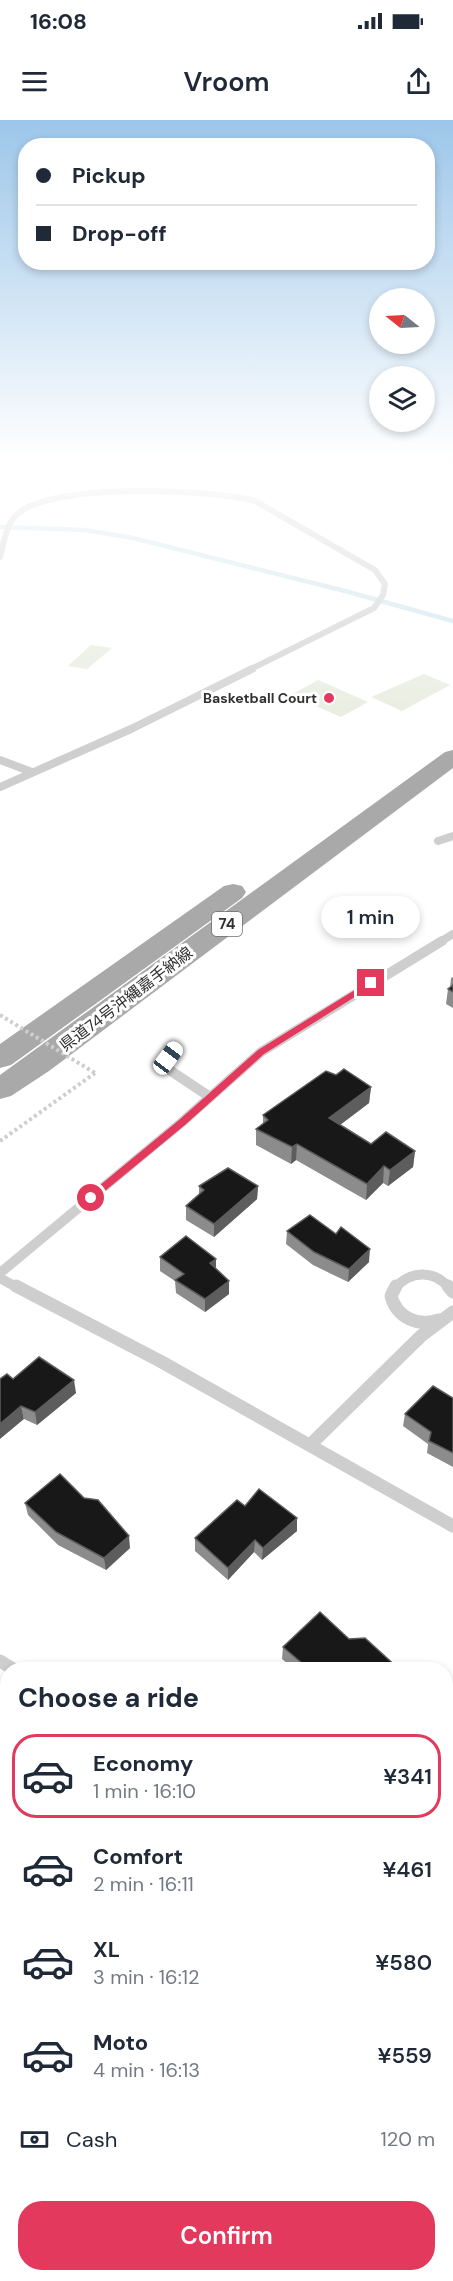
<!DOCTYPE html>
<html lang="en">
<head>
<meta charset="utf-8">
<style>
	:root { --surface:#fff; --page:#f6f6f7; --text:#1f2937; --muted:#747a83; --line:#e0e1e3; --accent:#e2395c }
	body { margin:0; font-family:"DM Sans","Noto Sans JP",sans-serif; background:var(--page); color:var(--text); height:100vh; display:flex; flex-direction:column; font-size:22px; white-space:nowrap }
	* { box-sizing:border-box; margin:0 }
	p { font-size:20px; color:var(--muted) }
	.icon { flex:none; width:33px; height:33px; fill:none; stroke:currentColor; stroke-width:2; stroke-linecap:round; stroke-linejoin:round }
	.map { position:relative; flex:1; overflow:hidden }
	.drawer { position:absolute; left:0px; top:1542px; width:453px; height:620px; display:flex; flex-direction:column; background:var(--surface); border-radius:24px 24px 0 0; box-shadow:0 3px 9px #0003 }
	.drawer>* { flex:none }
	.guide { position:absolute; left:18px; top:18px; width:417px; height:132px; border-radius:24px; box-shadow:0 3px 9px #0003; display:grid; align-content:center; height:132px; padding:0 18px; background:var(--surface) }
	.needle { width:39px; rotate:288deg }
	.controls { position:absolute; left:369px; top:168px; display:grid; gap:12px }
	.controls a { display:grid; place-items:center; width:66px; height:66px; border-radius:50%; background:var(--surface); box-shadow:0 3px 9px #0003; font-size:30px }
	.end { position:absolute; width:27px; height:27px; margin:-14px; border:8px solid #e2395c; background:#fff; box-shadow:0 0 0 3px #fff }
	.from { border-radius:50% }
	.bubble { position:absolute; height:42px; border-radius:21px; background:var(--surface); box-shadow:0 3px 9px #0003; font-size:20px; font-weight:600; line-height:42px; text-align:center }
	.car { position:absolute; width:18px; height:36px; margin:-18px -9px; border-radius:8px; box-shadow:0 0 4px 2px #0007; background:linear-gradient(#fff 24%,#345 0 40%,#fff 0 76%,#345 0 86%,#fff 0) }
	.guide b { display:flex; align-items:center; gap:21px; height:57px; font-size:22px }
	.guide b+b { border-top:2px solid var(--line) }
	.guide i { width:15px; height:15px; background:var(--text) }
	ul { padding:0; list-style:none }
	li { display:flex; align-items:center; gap:18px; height:84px; margin:0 12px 9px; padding:0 6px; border:3px solid transparent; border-radius:24px }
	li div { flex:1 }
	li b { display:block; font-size:22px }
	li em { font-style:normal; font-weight:600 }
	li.current { border-color:var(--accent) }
	li>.icon { width:54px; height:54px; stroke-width:1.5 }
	h2 { padding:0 18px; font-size:27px; line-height:72px }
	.pay { display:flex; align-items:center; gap:15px; height:66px; padding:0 18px; font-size:22px }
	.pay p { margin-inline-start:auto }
	.action { display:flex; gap:12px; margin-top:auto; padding:12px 18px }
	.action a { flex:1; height:69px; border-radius:24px; background:var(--accent); color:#fff; font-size:24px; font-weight:600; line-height:69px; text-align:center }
	.status { display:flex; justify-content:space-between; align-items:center; height:42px; padding:0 30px; background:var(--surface); direction:ltr }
	.status svg { height:16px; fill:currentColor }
	header { display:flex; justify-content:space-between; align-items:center; height:78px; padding:0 18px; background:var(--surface); font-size:27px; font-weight:600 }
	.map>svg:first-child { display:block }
	.green { fill:#e6ebdd }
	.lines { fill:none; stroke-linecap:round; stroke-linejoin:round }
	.stream { stroke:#cae2ea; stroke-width:4.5 }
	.path { stroke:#cecece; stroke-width:4; stroke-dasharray:3 3; stroke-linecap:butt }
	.lane-far4 { stroke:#cecece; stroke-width:6 }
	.lane-far3 { stroke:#cecece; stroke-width:8 }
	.lane-far2 { stroke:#cecece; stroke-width:10 }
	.lane-far1 { stroke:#cecece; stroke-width:13 }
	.lane { stroke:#cecece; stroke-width:16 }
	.secondary { fill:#bbb; fill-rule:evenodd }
	.primary { fill:#a9a9a9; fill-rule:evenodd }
	.path-bridge { stroke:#cecece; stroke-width:4; stroke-dasharray:3 3; stroke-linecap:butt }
	.wall { fill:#8c8c8c }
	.shaded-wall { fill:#5d5d5d }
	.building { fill:#181818; stroke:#5d5d5d; stroke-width:1.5 }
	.route { fill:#e2395c }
	.poi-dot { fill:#e2395c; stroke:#fff; stroke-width:2 }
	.labels { text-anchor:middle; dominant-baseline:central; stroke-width:6; stroke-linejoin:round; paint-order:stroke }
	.far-poi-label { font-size:14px; font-weight:bold; fill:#313131; stroke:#fff; text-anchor:end }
	.shield { fill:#fff; stroke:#6f6f6f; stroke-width:1.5 }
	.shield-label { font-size:15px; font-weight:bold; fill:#313131 }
	.street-label { font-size:16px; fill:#313131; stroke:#fff }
</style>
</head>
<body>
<div class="status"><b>16:08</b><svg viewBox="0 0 49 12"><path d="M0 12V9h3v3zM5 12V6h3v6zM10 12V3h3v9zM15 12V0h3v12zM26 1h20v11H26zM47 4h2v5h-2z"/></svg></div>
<header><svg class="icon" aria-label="menu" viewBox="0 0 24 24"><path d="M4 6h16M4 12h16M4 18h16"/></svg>Vroom<svg class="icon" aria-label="share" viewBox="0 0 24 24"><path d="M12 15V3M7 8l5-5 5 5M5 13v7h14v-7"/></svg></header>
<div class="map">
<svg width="453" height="2161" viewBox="0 0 453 2161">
	<rect width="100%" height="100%" fill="#fff"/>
	<g class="green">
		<polygon points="91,525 112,528 87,549 68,546"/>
		<polygon points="424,554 450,565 402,591 371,577"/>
		<polygon points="318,560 368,582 341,597 291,575"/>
	</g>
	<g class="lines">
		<polyline class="stream" points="0,407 85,410 133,418 345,471 453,501"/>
		<polyline class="path" points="0,1021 95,953"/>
		<path class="lane-far4" d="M0,437c4,-15 6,-35 20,-45 38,-29 189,-23 235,-11l120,69 10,14 -2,11 -9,13 -125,62"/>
		<g class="lane-far3">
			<polyline points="0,640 32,652"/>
			<polyline points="0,667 131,609 252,549"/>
			<polyline points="438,721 453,716"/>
			<polyline points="440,822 453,814"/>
		</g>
		<g class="lane-far2">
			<polyline points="175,928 168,938 168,949 210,977"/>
			<polyline points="0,1153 182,1002 261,932 442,821"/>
			<polyline points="0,1158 18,1168"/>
			<path d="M395,1168c15,-17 39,-19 54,0"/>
		</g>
		<g class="lane-far1">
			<polyline points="16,1166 160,1241 453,1406"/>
			<path d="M396,1166l-5,10c6,22 27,31 48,24"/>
			<polyline points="448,1166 453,1172"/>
			<polyline points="310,1325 421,1216 453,1192"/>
			<polyline points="0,1541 15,1550"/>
		</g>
		<polyline class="lane" points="0,1871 8,1855"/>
		<g class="secondary">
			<polygon points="433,335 453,335 453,344 436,338"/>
			<polygon points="0,1728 8,1731 8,1779 0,1776"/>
			<polygon points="446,1890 453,1893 453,1939 446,1936"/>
		</g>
		<g class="primary">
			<polygon points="453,630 453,648 49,951 11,976 0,979 0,955 445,632"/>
			<polygon points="233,764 242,766 246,772 242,778 11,945 0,948 0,924 224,766"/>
		</g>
		<polyline class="path-bridge" points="0,895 95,953"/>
	</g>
	<g class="wall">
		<polygon points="453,857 453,888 446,884 448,869 450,868 451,858"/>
		<polygon points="336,955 371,967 369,983 340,1005 371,1024 415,1031 413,1047 388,1066 383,1063 366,1080 296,1040 291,1044 256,1025 256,1009 263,1004 263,995"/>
		<polygon points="199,1066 258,1066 257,1079 214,1117 186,1100 186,1086 199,1075"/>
		<polygon points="287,1111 369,1142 348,1162 313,1145 286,1124"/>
		<polygon points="160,1137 216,1149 229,1174 205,1192 176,1173 175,1161 160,1151"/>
		<polygon points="13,1259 76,1273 37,1305 24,1299"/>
		<polygon points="453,1278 453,1347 427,1333 428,1324 403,1306 405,1294"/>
		<polygon points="25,1383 130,1428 106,1450 58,1425 28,1395"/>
		<polygon points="245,1386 297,1411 262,1440 254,1432 228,1460 195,1431 195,1418"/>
		<polygon points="349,1519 400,1550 295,1550 282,1539 283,1527"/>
		<polygon points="453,1579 453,1594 450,1591"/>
	</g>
	<g class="shaded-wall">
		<polygon points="371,967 369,983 328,1014 329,998"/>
		<polygon points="297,1024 296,1040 291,1044 292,1027"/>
		<polygon points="415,1031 413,1047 388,1066 390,1050"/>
		<polygon points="384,1046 383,1063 366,1080 367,1064"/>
		<polygon points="258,1066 257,1079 214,1117 214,1104"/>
		<polygon points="370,1129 369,1142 348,1162 349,1149"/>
		<polygon points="216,1139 216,1152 210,1143"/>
		<polygon points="229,1161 229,1174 205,1192 205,1179"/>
		<polygon points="74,1260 76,1273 37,1305 35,1292"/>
		<polygon points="21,1286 24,1299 0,1319 0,1304"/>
		<polygon points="297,1398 297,1411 262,1440 263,1428"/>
		<polygon points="129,1416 130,1428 106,1450 104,1438"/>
		<polygon points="255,1420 254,1432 228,1460 228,1448"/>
	</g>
	<g class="building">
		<polygon points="453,865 453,872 448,869"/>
		<polygon points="344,949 371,967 329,998 371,1024 386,1012 415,1031 390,1050 384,1046 367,1064 297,1024 292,1027 256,1009 268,1000 263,995 326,951 336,955"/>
		<polygon points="228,1048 258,1066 214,1104 186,1086 204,1070 199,1066"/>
		<polygon points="310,1095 336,1114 341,1107 370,1129 349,1149 314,1132 287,1111"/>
		<polygon points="186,1116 216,1139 210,1143 229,1161 205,1179 175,1160 184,1154 160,1137"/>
		<polygon points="39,1237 74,1260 35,1292 21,1286 0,1304 0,1259 7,1254 13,1259"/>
		<polygon points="433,1266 453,1278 453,1333 429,1321 431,1312 405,1294"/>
		<polygon points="60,1354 84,1378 98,1380 129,1416 104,1438 56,1412 25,1383"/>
		<polygon points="259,1369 297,1398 263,1428 255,1420 228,1448 195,1418 237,1380 245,1386"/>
		<polygon points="320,1492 349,1519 365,1518 400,1550 310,1550 283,1527"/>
	</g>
	<linearGradient id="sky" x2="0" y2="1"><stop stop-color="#9cc6e9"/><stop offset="0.53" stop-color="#fff"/><stop offset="1" stop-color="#fff" stop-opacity="0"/></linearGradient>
	<rect width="453" height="637" fill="url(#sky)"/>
	<polygon class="route" points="371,860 375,863 374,865 264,934 185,1005 94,1080 88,1080 88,1075 179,1000 258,930"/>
	<circle class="poi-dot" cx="329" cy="578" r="6"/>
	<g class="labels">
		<g class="far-poi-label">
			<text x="317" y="578">Basketball Court</text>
		</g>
		<rect class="shield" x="212" y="792" width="30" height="24" rx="4.5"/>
		<g class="shield-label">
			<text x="227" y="804">74</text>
		</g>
		<g class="street-label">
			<text transform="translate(126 879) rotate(-37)">県道74号沖縄嘉手納線</text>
		</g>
	</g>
</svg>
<div class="controls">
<a><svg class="needle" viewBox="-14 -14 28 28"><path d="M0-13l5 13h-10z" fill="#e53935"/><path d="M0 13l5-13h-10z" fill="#747a83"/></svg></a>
<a><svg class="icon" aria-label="layers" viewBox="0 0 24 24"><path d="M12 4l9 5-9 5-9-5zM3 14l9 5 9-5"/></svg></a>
</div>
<i class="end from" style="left:91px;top:1078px"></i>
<i class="end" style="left:371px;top:863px"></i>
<div class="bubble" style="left:321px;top:776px;width:99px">1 min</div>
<i class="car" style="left:168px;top:938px;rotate:37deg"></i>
<div class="guide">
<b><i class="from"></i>Pickup</b>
<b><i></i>Drop-off</b>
</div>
<section class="drawer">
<h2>Choose a ride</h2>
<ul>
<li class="current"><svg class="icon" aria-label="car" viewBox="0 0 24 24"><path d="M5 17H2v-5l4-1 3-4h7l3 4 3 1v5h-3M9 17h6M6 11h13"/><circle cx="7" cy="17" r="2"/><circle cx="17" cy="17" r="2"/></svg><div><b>Economy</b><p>1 min · 16:10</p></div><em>¥341</em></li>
<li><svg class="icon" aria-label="car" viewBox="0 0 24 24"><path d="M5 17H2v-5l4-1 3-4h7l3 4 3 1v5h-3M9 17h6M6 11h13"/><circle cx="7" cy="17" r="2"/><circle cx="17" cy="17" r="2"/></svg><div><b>Comfort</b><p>2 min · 16:11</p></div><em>¥461</em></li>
<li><svg class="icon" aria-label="car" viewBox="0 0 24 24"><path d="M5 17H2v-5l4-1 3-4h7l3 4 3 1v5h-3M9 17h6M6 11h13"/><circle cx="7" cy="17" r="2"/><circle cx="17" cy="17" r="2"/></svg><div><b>XL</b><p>3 min · 16:12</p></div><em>¥580</em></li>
<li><svg class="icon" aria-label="car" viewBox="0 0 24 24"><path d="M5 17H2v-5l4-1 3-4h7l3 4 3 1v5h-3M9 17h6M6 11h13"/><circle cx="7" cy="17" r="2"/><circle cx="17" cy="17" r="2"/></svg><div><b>Moto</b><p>4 min · 16:13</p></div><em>¥559</em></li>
</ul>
<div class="pay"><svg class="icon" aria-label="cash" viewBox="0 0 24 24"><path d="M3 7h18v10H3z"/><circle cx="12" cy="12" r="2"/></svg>Cash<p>120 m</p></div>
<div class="action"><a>Confirm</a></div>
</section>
</div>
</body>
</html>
